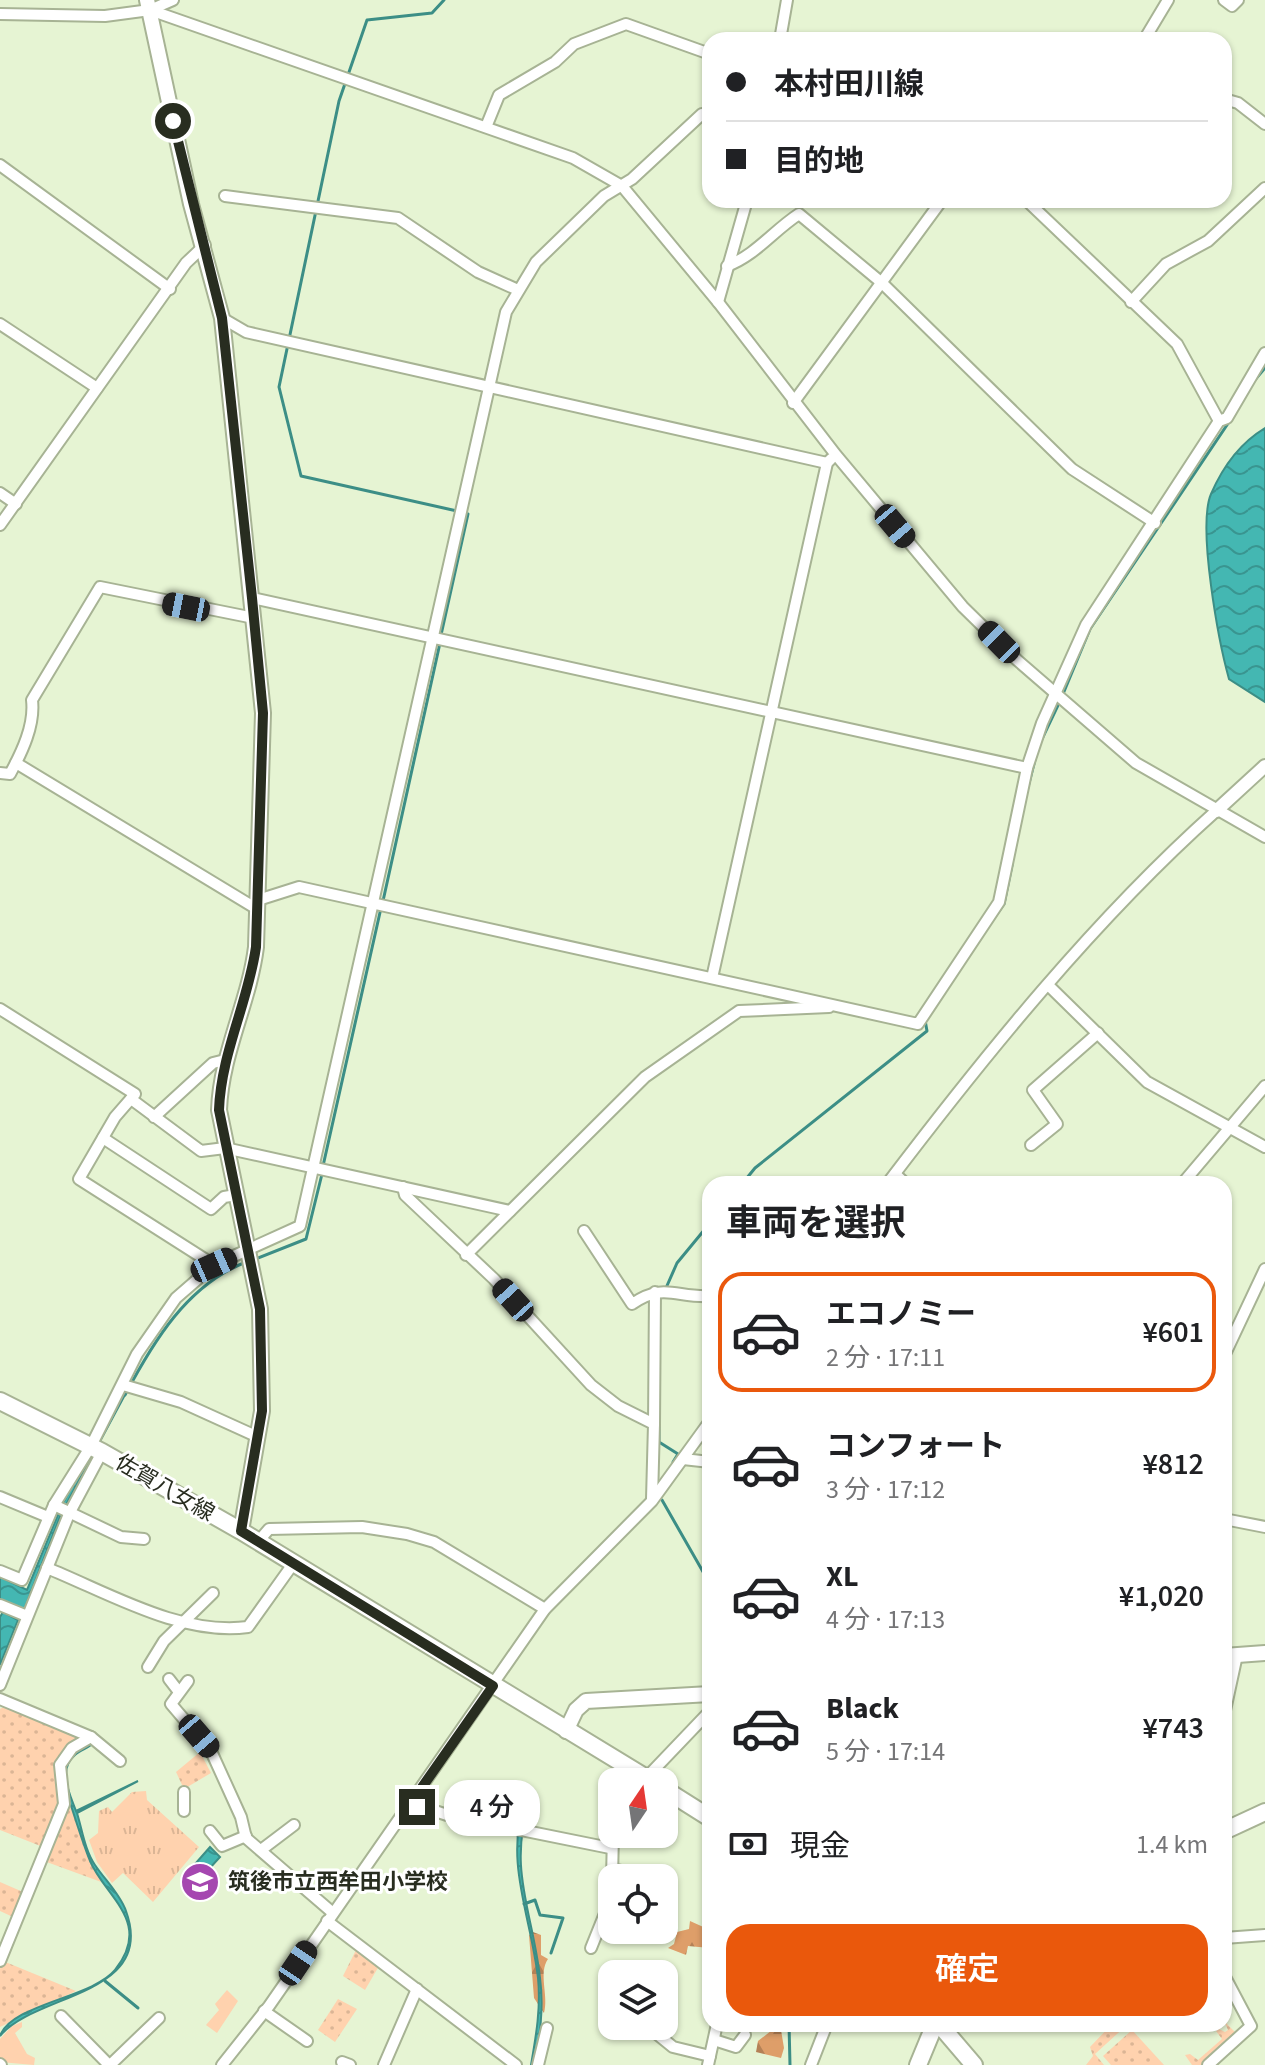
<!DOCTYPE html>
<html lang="ja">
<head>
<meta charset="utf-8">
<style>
	:root { --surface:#fff; --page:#f6f6f6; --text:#202124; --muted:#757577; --line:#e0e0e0; --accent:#ea580c }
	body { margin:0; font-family:"Source Sans 3","Noto Sans JP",sans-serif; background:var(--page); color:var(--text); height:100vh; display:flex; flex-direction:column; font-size:30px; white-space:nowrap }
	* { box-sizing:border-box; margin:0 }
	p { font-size:26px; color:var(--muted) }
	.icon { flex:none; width:44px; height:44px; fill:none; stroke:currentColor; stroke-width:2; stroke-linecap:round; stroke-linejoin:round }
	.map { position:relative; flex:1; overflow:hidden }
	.sheet { position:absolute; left:702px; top:1176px; width:530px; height:856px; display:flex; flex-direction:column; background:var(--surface); border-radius:24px; box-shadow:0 2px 6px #0004 }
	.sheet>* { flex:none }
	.banner { position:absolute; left:702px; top:32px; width:530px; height:176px; border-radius:24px; box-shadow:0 2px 6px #0004; display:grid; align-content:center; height:176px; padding:0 24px; background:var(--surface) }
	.needle { width:52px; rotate:13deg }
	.tools { position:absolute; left:598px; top:1768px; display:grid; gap:16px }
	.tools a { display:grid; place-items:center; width:80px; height:80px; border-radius:16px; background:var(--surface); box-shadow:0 2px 6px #0004; font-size:40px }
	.end { position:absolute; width:36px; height:36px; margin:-18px; border:10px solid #282d20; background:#fff; box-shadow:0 0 0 4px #fff }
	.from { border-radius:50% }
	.bubble { position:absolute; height:56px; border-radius:24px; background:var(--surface); box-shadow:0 2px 6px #0004; font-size:26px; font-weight:600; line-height:56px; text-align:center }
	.car { position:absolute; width:24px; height:48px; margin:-24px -12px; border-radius:10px; box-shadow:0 0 6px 2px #0007; background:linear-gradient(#222 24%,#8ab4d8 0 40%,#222 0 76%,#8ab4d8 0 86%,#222 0) }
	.banner b { display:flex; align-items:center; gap:28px; height:76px; font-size:30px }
	.banner b+b { border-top:2px solid var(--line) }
	.banner i { width:20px; height:20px; background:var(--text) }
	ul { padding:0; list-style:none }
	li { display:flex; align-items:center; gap:24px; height:120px; margin:0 16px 12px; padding:0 8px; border:4px solid transparent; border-radius:24px }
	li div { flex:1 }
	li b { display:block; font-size:30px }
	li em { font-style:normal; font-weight:600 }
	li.active { border-color:var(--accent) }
	li>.icon { width:72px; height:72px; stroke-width:1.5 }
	h2 { padding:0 24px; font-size:36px; line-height:96px }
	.pay { display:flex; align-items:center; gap:20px; height:88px; padding:0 24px; font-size:30px }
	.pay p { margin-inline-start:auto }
	.cta { display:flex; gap:16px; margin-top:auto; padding:16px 24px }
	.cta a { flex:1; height:92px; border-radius:24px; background:var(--accent); color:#fff; font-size:32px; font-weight:600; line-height:92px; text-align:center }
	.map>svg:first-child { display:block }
	.grass { fill:url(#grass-dots) }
	.forest { fill:url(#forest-firs) }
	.park { fill:url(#park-tufts) }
	.garden { fill:#ffd2ae }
	.water { fill:url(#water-waves); stroke:#3c8e86; stroke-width:2 }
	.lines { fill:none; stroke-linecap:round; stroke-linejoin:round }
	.stream { stroke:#3c8e86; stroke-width:3 }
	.minor-casing { stroke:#a7b394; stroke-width:14 }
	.tertiary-casing { stroke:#a7b394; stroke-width:16 }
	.secondary-casing { stroke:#a7b394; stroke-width:18 }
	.primary-casing { stroke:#a7b394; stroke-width:20 }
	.minor { stroke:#fff; stroke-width:10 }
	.tertiary { stroke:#fff; stroke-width:12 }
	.secondary { stroke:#fff; stroke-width:14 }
	.primary { stroke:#fff; stroke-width:16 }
	.route { stroke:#282d20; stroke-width:10 }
	.labels { text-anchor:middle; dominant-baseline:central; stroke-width:6; stroke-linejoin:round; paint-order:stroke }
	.street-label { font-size:22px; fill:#282d20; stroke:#fff }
	.poi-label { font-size:22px; font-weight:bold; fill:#282d20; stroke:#fff; text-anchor:start }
</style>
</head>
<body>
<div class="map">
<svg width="1265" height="2065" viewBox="0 0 1265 2065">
	<defs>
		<pattern id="grass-dots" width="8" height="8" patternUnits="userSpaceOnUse" patternTransform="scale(2)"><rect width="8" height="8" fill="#ffd2ae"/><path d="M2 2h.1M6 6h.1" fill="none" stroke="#dbb595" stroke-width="1.8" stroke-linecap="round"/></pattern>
		<pattern id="forest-firs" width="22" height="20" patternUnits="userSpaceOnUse" patternTransform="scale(2)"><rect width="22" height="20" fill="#de9e69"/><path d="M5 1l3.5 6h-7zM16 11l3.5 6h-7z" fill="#b48156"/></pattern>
		<pattern id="park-tufts" width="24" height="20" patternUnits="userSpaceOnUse" patternTransform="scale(2)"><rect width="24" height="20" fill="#ffd2ae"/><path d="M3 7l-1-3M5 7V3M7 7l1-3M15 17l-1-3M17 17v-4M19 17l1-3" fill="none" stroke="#dbb595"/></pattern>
		<pattern id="water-waves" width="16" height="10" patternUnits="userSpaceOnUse" patternTransform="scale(2)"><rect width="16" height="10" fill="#44b7b2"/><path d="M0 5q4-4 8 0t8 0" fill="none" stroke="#399590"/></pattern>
	</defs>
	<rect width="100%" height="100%" fill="#e6f4d3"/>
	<g class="grass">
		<polygon points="7,1705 81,1735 57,1774 62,1802 43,1847 0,1830 0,1709"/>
		<polygon points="200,1752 211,1773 184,1789 176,1772"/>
		<polygon points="69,1801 91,1863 104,1883 44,1861"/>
		<polygon points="0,1882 23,1892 13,1917 0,1911"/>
		<polygon points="357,1948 379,1966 365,1990 343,1976"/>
		<polygon points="3,1961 76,1991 0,2027 0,1969"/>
		<polygon points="338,1999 357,2009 335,2042 318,2030"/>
		<polygon points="1224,2021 1236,2033 1202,2065 1192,2065 1185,2055 1190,2054 1198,2060 1222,2039 1216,2031 1219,2029 1225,2032 1228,2030"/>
		<polygon points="1112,2024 1128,2024 1095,2054 1104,2065 1086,2065 1093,2056 1090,2047"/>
		<polygon points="1132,2030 1164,2065 1111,2065 1103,2056"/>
	</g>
	<g class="forest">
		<polygon points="690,1921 710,1930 710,1948 688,1946 686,1955 668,1948 674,1944 677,1932 689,1929"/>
		<path d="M533,1932l8,3v20l7,4c-10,14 1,37 -4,54l-10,-15 -5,-63z"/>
		<polygon points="780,2024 784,2048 781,2058 756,2052 758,2041"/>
	</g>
	<polygon class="park" points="146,1791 147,1800 199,1847 153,1902 123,1873 112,1883 97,1862 89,1840 98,1833 99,1811 108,1807 112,1812 132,1792"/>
	<g class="garden">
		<polygon points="227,1990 238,2001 217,2033 206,2025 219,2010 215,2004"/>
		<polygon points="22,2022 22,2027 15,2033 27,2054 35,2058 34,2065 0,2062 0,2039 12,2026"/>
	</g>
	<g class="water">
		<path d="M1265,428v274l-36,-23c-10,-36 -32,-152 -18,-185 12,-28 29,-51 54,-66z"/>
		<polygon points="124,1391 126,1393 61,1514 24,1610 0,1600 0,1577 27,1590 62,1505"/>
		<polygon points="3,1612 18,1620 0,1665 0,1617"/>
		<path d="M94,1742c-3,5 -13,8 -19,13 -18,15 -5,39 1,56l62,-30 -61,32c5,16 8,38 18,52 10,15 25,29 31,46 31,85 -91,82 -126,125 11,-32 92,-38 115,-66 38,-48 -9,-72 -25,-109 -10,-25 -17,-51 -26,-76 0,-25 10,-32 30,-43z"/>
		<path d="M525,1800l5,2c-23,65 3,111 10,176 4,30 0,58 -6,87h-3c5,-29 10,-57 7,-87 -7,-62 -34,-116 -13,-178z"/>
		<polygon points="210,1847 220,1857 198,1881 188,1872"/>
	</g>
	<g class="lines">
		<g class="stream">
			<polyline points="444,0 432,13 367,20 339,101 279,387 301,476 457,511"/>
			<polyline points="1254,381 1265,368"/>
			<polyline points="441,635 468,514 464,513"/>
			<polyline points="1063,694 1090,629 1229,422"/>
			<polyline points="1041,741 1060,701"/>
			<polyline points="1027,791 1036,756"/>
			<polyline points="383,901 440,643"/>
			<polyline points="983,934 1004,904 1012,865"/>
			<polyline points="323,1166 381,908"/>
			<polyline points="742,1184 755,1168 927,1031 925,1020"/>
			<polyline points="253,1260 306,1239 322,1174"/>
			<polyline points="666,1288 677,1263 710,1223"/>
			<polyline points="659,1366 659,1442 678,1454 673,1462"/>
			<path d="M125,1395c28,-53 62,-110 121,-133"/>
			<polyline points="662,1500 710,1584"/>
			<polyline points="524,1904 535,1900 540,1915 563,1918 551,1953"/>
			<polyline points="105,1981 138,2008"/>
			<polyline points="789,2024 790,2065"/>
		</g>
		<g class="minor-casing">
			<g id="minor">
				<polyline points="1224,0 1232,6 1238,0"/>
				<polyline points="150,10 573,158 622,186 718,302 836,455 963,607 1017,660 1136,763 1265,837"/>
				<polyline points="0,14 105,16 150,10 173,0"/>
				<polyline points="780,40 787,0"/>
				<polyline points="1144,40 1168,0"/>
				<polyline points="1224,99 1238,103 1265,124"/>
				<polyline points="486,127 499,95 555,62 574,44 626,24 710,54"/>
				<polyline points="0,165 170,289"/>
				<polyline points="225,196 398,218 478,272 518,290"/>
				<polyline points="1026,200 1177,344 1219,421"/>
				<path d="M727,266c29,-11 46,-35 72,-52l83,69 190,186 83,54"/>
				<polyline points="718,302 747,200"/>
				<polyline points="1131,302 1166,264 1208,241 1265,188"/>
				<polyline points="222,318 246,332 827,463"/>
				<polyline points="0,324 97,388"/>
				<polyline points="793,403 942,200"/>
				<polyline points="0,493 16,504"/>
				<polyline points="0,525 186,263 205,245"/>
				<polyline points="252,598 1027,768"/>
				<polyline points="16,763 257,909"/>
				<path d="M0,773l10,1c12,-22 25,-49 22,-74l68,-113 154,31"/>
				<polyline points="258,900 299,887 918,1024 999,902 1027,768 1042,723 1086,625 1219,421 1227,418 1265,353"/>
				<polyline points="712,978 827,463 831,459"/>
				<polyline points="1048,985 1147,1082 1265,1147"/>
				<polyline points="0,1009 135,1094 115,1117 79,1179 214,1265"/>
				<polyline points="131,1099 201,1151 225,1148 510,1211"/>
				<polyline points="154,1117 213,1063 225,1060"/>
				<polyline points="103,1138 211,1209 224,1197 236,1195"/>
				<polyline points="1031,1145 1057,1124 1033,1090 1098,1033"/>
				<polyline points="895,1174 906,1184"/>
				<path d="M887,1184c98,-129 208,-265 329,-373"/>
				<polyline points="1182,1184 1265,1086"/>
				<polyline points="403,1187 405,1195 494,1279 591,1385 618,1406 654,1424 652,1499"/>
				<path d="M584,1231l48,73c32,-22 44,-6 78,-8"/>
				<polyline points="466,1255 645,1077 739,1011 829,1007"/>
				<polyline points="1224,1356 1265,1269"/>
				<polyline points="123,1385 181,1402 258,1437"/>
				<polyline points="654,1424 655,1292"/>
				<polyline points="683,1459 710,1462"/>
				<polyline points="0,1497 48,1517"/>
				<polyline points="54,1505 121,1537 144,1539"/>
				<polyline points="1224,1519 1265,1527"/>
				<polyline points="257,1543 269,1529 362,1527 407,1534 434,1542 545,1609"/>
				<path d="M47,1568c62,25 133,68 201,59l45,-63"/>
				<polyline points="0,1571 22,1580 54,1505 91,1446 137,1354 176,1298 214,1265 300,1226 506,312 536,262 604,196 632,179 702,114 710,114"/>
				<polyline points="0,1605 27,1616"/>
				<polyline points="148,1667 164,1641 213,1593"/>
				<polyline points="169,1679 179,1692"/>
				<polyline points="188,1681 171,1704 211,1751 241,1817 246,1838 333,1913"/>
				<polyline points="0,1685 69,1514 102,1452"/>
				<polyline points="0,1699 91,1737 120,1761"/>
				<polyline points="1224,1715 1237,1655"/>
				<polyline points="636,1782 646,1778 710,1711"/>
				<polyline points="184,1792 184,1811"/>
				<polyline points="411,1803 447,1815 610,1848"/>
				<polyline points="468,1819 475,1791 517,1800"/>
				<polyline points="210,1831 222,1846 246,1836"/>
				<polyline points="261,1850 294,1825"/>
				<polyline points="612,1869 642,1875"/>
				<polyline points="612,1878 613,1834"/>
				<polyline points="327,1921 516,2065"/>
				<polyline points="1224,1938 1265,1935"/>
				<polyline points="591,1948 612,1896"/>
				<polyline points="0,1961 64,1804 60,1765 72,1748 91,1737"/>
				<polyline points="264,2011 307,2041"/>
				<polyline points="61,2016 109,2065"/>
				<polyline points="657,2034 673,2047 710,2056"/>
				<polyline points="714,2040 736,2047 745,2035"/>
				<polyline points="342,2062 350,2065"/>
				<polyline points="0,2064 1,2065"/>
				<polyline points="110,2065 159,2018"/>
				<polyline points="222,2065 269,2006 545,1609 652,1501 710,1421"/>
				<polyline points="384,2065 417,1989"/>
				<polyline points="538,2065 547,2028"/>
				<polyline points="708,2065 717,2024"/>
				<polyline points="811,2065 827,2024"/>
				<polyline points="1208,2065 1251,2026 1224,1975"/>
			</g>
		</g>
		<g class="tertiary-casing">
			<polyline id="tertiary" points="1216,811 1265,766"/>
		</g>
		<g class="secondary-casing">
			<g id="secondary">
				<path d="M147,0l44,204 31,114 41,395 -7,234c-7,56 -35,106 -37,163l41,199 2,102 -21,120"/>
				<polyline points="1224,1656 1265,1653"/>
				<polyline points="566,1731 576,1710 586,1701 710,1694"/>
			</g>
		</g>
		<g class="primary-casing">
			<g id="primary">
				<polyline points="0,1401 102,1452 241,1531 653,1782"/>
				<polyline points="664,1789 710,1818"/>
				<polyline points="1224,1831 1265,1812"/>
				<polyline points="939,2024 974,2065"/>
				<polyline points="918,2065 935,2024"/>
			</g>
		</g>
		<use href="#minor" class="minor"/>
		<use href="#tertiary" class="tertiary"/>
		<use href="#secondary" class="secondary"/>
		<use href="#primary" class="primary"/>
	</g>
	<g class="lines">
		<path class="route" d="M173,121l49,197 30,280 11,115 -7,234c-8,56 -35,106 -37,163l41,199 2,102 -21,120 252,155 -82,117 6,4"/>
	</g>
	<defs>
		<g id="school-disc" transform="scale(2)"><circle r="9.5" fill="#a547b0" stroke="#fff"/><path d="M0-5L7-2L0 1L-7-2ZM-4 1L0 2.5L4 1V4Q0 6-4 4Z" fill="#fff"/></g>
	</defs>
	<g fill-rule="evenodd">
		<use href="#school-disc" x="200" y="1882"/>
	</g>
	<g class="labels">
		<g class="street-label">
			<text transform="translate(165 1488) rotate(30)">佐賀八女線</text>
		</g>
		<g class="poi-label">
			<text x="228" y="1882">筑後市立西牟田小学校</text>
		</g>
	</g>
</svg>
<div class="tools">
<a><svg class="needle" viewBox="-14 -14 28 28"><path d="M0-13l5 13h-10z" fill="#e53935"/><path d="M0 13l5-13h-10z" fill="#757577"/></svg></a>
<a><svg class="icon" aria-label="locate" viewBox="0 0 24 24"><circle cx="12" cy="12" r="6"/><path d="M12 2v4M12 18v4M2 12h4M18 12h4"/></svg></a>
<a><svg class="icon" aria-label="layers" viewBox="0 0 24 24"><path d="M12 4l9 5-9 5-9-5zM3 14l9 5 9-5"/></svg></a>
</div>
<i class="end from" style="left:173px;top:121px"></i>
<i class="end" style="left:417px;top:1807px"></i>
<div class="bubble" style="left:444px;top:1780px;width:96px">4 分</div>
<i class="car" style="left:895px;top:526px;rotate:140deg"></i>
<i class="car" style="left:186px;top:607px;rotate:281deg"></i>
<i class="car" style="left:999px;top:642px;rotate:315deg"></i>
<i class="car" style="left:214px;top:1265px;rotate:66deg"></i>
<i class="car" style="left:513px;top:1300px;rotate:318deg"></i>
<i class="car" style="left:199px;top:1736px;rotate:139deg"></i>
<i class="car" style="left:298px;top:1963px;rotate:34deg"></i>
<div class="banner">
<b><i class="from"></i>本村田川線</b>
<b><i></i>目的地</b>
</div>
<section class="sheet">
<h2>車両を選択</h2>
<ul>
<li class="active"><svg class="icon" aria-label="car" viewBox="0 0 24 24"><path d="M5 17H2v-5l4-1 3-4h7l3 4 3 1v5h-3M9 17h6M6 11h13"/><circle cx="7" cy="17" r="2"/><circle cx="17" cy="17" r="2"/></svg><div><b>エコノミー</b><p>2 分 · 17:11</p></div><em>¥601</em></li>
<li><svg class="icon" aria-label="car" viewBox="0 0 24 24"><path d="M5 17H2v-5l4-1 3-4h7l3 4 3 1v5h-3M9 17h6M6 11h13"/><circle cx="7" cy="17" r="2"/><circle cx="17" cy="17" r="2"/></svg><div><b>コンフォート</b><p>3 分 · 17:12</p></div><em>¥812</em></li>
<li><svg class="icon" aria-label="car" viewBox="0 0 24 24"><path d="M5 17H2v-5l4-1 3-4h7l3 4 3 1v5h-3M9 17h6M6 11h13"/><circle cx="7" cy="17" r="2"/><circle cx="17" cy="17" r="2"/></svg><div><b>XL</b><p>4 分 · 17:13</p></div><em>¥1,020</em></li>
<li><svg class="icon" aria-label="car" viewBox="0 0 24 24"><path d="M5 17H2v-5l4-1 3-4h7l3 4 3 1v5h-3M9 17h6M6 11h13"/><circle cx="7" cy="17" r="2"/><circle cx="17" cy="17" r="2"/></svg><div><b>Black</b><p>5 分 · 17:14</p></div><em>¥743</em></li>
</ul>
<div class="pay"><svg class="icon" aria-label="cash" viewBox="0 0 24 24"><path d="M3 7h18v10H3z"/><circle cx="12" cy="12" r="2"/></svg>現金<p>1.4 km</p></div>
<div class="cta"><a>確定</a></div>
</section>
</div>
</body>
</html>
